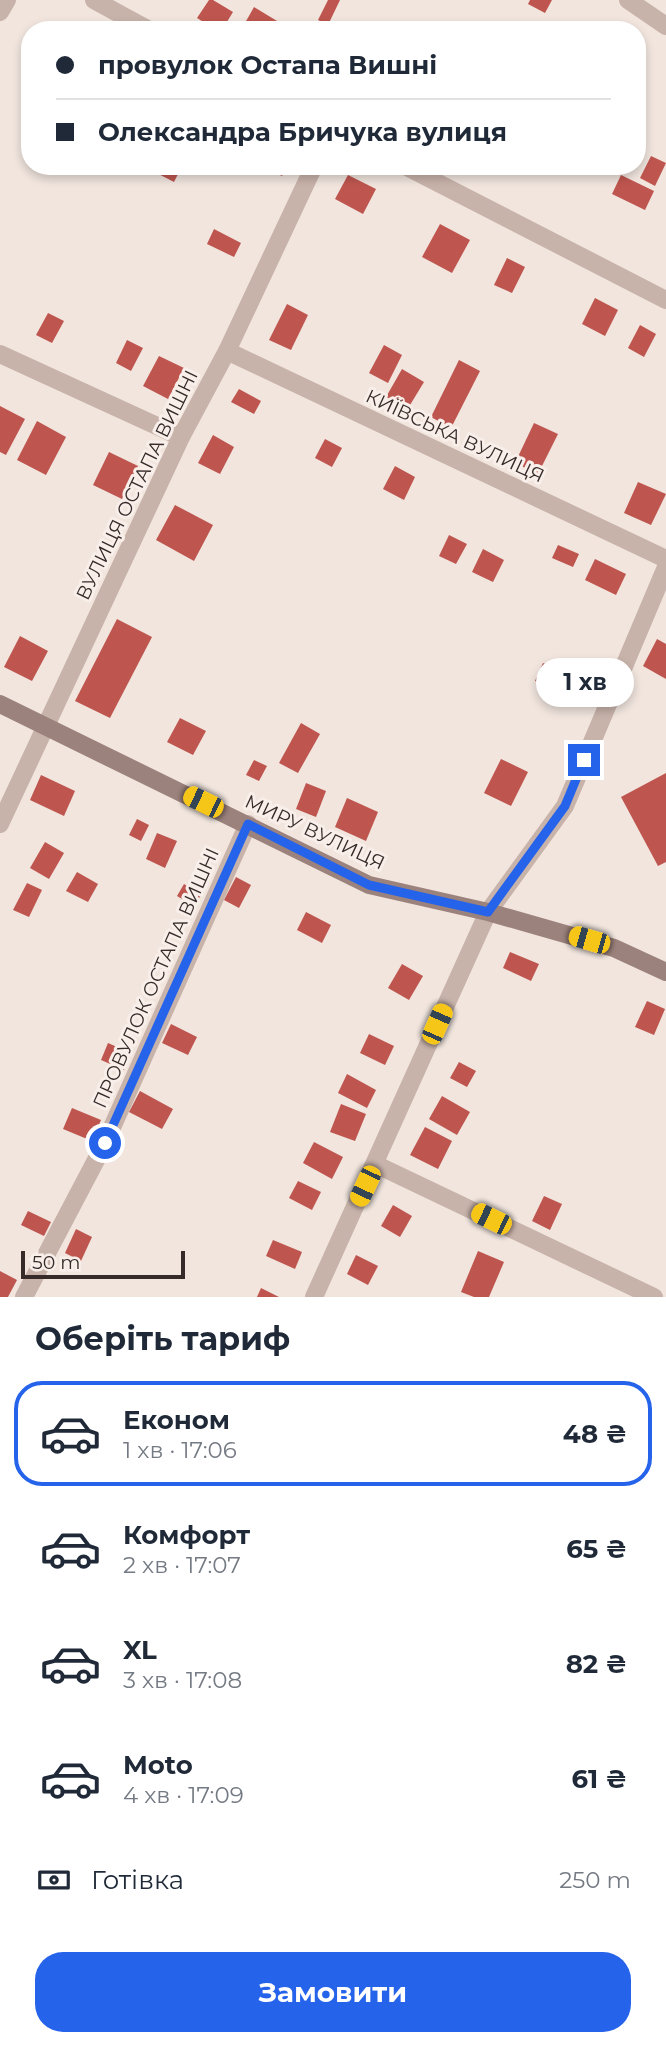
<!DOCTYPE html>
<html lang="uk">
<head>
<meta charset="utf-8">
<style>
	:root { --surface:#fff; --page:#f6f6f7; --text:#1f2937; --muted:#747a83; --line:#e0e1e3; --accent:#2563eb }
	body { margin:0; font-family:Montserrat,sans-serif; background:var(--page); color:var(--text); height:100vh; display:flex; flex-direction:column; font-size:26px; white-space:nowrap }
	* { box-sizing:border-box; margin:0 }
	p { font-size:23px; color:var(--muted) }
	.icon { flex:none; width:38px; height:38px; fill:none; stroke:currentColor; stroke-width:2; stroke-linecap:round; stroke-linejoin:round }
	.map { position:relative; height:1297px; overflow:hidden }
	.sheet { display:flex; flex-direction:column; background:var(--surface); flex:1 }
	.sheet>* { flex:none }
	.top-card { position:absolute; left:21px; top:21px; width:625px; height:154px; border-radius:28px; box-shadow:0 4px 10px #0003; display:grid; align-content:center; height:154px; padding:0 35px; background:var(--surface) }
	.scale { position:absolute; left:21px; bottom:18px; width:164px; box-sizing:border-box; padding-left:7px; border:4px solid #362b29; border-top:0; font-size:19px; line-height:24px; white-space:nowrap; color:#362b29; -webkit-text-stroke:5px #f9efea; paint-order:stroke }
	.end { position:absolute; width:32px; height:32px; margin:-16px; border:9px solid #2563eb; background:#fff; box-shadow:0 0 0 4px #fff }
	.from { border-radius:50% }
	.bubble { position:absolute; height:49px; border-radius:24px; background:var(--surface); box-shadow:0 4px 10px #0003; font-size:23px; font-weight:700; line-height:49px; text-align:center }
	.car { position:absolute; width:21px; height:42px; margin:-21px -10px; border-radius:9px; box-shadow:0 0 5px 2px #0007; background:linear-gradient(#f5c518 24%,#345 0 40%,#f5c518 0 76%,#345 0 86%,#f5c518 0) }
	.top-card b { display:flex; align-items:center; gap:24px; height:66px; font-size:26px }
	.top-card b+b { border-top:2px solid var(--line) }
	.top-card i { width:18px; height:18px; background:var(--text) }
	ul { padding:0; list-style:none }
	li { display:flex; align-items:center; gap:21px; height:105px; margin:0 14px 10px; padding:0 21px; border:4px solid transparent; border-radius:28px }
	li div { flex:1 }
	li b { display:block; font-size:26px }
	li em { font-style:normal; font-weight:700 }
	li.on { border-color:var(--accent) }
	li>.icon { width:63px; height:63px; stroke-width:1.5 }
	h2 { padding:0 35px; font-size:32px; line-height:84px }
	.pay { display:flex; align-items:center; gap:18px; height:77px; padding:0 35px; font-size:26px }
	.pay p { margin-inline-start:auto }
	.cta { display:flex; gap:14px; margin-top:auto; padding:14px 35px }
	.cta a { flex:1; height:80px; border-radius:28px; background:var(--accent); color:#fff; font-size:28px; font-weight:700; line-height:80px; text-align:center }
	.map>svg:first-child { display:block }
	.building { fill:#be564f }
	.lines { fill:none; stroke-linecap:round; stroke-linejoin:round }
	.minor { stroke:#c8b3aa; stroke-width:18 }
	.secondary { stroke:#9c827c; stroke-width:18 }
	.route { stroke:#2563eb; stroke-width:9 }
	.labels { text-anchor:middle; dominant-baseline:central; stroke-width:6; stroke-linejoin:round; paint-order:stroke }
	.street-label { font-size:19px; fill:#362b29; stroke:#f9efea }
</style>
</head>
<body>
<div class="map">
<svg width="666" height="1297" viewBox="0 0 666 1297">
	<rect width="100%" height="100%" fill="#f1e5de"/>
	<g class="building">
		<polygon points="209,0 213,0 233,12 222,30 216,30 197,18"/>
		<polygon points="328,0 340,0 328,25 318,20"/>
		<polygon points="530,0 552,0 545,13 528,4"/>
		<polygon points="254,7 282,24 279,30 241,30"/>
		<polygon points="651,156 666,163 655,186 640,178"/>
		<polygon points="143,166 182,166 174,182"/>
		<polygon points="262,166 287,166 282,176"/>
		<polygon points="348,175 376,189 363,214 335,199"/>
		<polygon points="621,175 654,191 645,210 612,194"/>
		<polygon points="440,224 470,240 452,273 422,257"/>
		<polygon points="214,229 241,243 234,257 207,244"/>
		<polygon points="507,258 525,267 512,293 494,285"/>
		<polygon points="595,298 618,310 605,336 582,324"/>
		<polygon points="287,304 308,315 291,350 269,340"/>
		<polygon points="48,313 64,321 52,343 36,335"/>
		<polygon points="640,325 656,334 644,357 628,348"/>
		<polygon points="127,340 143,348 131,371 116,363"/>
		<polygon points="384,345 402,355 388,383 369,373"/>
		<polygon points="159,356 184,368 168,399 143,386"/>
		<polygon points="459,360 480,371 451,428 431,417"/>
		<polygon points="402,369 424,382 407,410 386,397"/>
		<polygon points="239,389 261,401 254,414 231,402"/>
		<polygon points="0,406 25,419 6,455 0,452"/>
		<polygon points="37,421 66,437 46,475 17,460"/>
		<polygon points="534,423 558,434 538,474 515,463"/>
		<polygon points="213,435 234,447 220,474 198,463"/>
		<polygon points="325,439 342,448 332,467 315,458"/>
		<polygon points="109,452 138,466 122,499 93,485"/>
		<polygon points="395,466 415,477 404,500 383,489"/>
		<polygon points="638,482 666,494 651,525 624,513"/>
		<polygon points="175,505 213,525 194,561 156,540"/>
		<polygon points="449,535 467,544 456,564 439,556"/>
		<polygon points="558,545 579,554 573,567 552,558"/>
		<polygon points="483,549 504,560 493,582 472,572"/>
		<polygon points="595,559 626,574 616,595 585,580"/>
		<polygon points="117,619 152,637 110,718 75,701"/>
		<polygon points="20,636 48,651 32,681 4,667"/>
		<polygon points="657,639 666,644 666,679 643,666"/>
		<polygon points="543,663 571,675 563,694 535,681"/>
		<polygon points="180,718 206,731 193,755 167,742"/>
		<polygon points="301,723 320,734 298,773 279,763"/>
		<polygon points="501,759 528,772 511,806 484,793"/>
		<polygon points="254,760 267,766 259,781 246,775"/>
		<polygon points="666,773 666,862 658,866 621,797"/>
		<polygon points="41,775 75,791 64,816 30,800"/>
		<polygon points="306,783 326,791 316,817 296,809"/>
		<polygon points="347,798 378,812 366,841 335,827"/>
		<polygon points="137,819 149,825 141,841 129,835"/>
		<polygon points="157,833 177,841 165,868 146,859"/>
		<polygon points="45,842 64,853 49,879 30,868"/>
		<polygon points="77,872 98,884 88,902 66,891"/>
		<polygon points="236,877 251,885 239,908 224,900"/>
		<polygon points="27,883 42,890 29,917 13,910"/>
		<polygon points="184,884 201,895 194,906 177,896"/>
		<polygon points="306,912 331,925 322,943 297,930"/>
		<polygon points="510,952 539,964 531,981 503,968"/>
		<polygon points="402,964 423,976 409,1000 388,988"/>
		<polygon points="647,1001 665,1009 654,1035 635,1027"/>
		<polygon points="171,1024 197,1037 188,1055 162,1043"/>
		<polygon points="369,1034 394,1046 385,1065 360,1053"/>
		<polygon points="108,1043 131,1053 124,1070 101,1060"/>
		<polygon points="459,1062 476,1071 467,1087 450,1078"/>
		<polygon points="347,1074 376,1090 367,1108 338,1093"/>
		<polygon points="140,1091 173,1109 162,1129 129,1112"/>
		<polygon points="442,1096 470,1112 457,1135 429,1119"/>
		<polygon points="341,1104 366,1114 355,1141 330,1132"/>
		<polygon points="72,1108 101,1120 92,1141 63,1129"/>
		<polygon points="425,1127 452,1141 438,1169 410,1155"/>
		<polygon points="314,1142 343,1157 332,1179 303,1163"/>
		<polygon points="298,1181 321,1192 312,1210 289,1198"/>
		<polygon points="544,1196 562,1204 550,1230 532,1221"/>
		<polygon points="393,1205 412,1216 400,1237 381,1226"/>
		<polygon points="28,1211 51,1222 44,1236 21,1225"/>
		<polygon points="76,1229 92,1237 81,1261 65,1253"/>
		<polygon points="273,1240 302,1252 295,1269 266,1256"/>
		<polygon points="478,1251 504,1262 489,1297 474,1297 461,1292"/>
		<polygon points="356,1255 378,1266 368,1285 347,1274"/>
		<polygon points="0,1271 17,1280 8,1297 0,1297"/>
		<polygon points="261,1288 279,1297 257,1297"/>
	</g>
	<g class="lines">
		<g class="minor">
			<polyline points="94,0 149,30"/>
			<polyline points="628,0 666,26"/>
			<polyline points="0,12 7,0"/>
			<polyline points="405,166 666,300"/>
			<polyline points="227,351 666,559"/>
			<polyline points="0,354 181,437"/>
			<polyline points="0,824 181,437 227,351 314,166"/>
			<polyline points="375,1164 654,1297"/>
			<polyline points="24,1297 105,1143 248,824"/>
			<polyline points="314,1297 488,912 565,806 666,567"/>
		</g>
		<polyline class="secondary" points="0,704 369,885 488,912 614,948 666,972"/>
	</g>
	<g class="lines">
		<polyline class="route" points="105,1143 248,824 369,885 488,912 565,806 584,760"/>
	</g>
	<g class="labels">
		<g class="street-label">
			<text transform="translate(455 436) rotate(25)">КИЇВСЬКА ВУЛИЦЯ</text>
			<text transform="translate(137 485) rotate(-64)">ВУЛИЦЯ ОСТАПА ВИШНІ</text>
			<text transform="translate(315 832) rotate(25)">МИРУ ВУЛИЦЯ</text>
			<text transform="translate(156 978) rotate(-66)">ПРОВУЛОК ОСТАПА ВИШНІ</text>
		</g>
	</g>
</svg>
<div class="scale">50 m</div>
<i class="end from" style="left:105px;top:1143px"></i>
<i class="end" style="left:584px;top:760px"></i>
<div class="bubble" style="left:536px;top:658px;width:98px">1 хв</div>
<i class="car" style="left:203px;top:802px;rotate:296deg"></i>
<i class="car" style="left:589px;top:940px;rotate:286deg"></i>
<i class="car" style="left:437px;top:1024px;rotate:24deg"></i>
<i class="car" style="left:365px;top:1186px;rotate:205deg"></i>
<i class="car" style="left:491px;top:1219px;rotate:296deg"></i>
<div class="top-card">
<b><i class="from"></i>провулок Остапа Вишні</b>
<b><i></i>Олександра Бричука вулиця</b>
</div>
</div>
<section class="sheet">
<h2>Оберіть тариф</h2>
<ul>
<li class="on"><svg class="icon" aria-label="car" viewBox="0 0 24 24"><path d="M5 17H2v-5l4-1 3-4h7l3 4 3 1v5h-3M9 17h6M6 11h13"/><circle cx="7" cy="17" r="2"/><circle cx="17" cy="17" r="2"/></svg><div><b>Економ</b><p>1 хв · 17:06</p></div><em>48 ₴</em></li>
<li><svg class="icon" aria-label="car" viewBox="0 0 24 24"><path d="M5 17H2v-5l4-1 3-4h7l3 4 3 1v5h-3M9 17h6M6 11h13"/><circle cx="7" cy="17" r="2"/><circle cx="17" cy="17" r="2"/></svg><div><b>Комфорт</b><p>2 хв · 17:07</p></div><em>65 ₴</em></li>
<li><svg class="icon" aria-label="car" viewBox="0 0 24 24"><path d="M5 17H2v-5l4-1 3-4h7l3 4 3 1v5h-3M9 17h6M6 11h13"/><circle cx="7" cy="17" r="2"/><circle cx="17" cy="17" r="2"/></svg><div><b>XL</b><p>3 хв · 17:08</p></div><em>82 ₴</em></li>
<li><svg class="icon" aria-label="car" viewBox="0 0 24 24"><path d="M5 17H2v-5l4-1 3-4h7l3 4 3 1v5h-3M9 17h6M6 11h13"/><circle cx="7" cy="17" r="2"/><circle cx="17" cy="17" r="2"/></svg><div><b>Moto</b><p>4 хв · 17:09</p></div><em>61 ₴</em></li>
</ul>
<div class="pay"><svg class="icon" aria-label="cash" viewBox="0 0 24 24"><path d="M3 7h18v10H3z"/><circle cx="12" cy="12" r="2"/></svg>Готівка<p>250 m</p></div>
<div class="cta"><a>Замовити</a></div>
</section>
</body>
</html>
